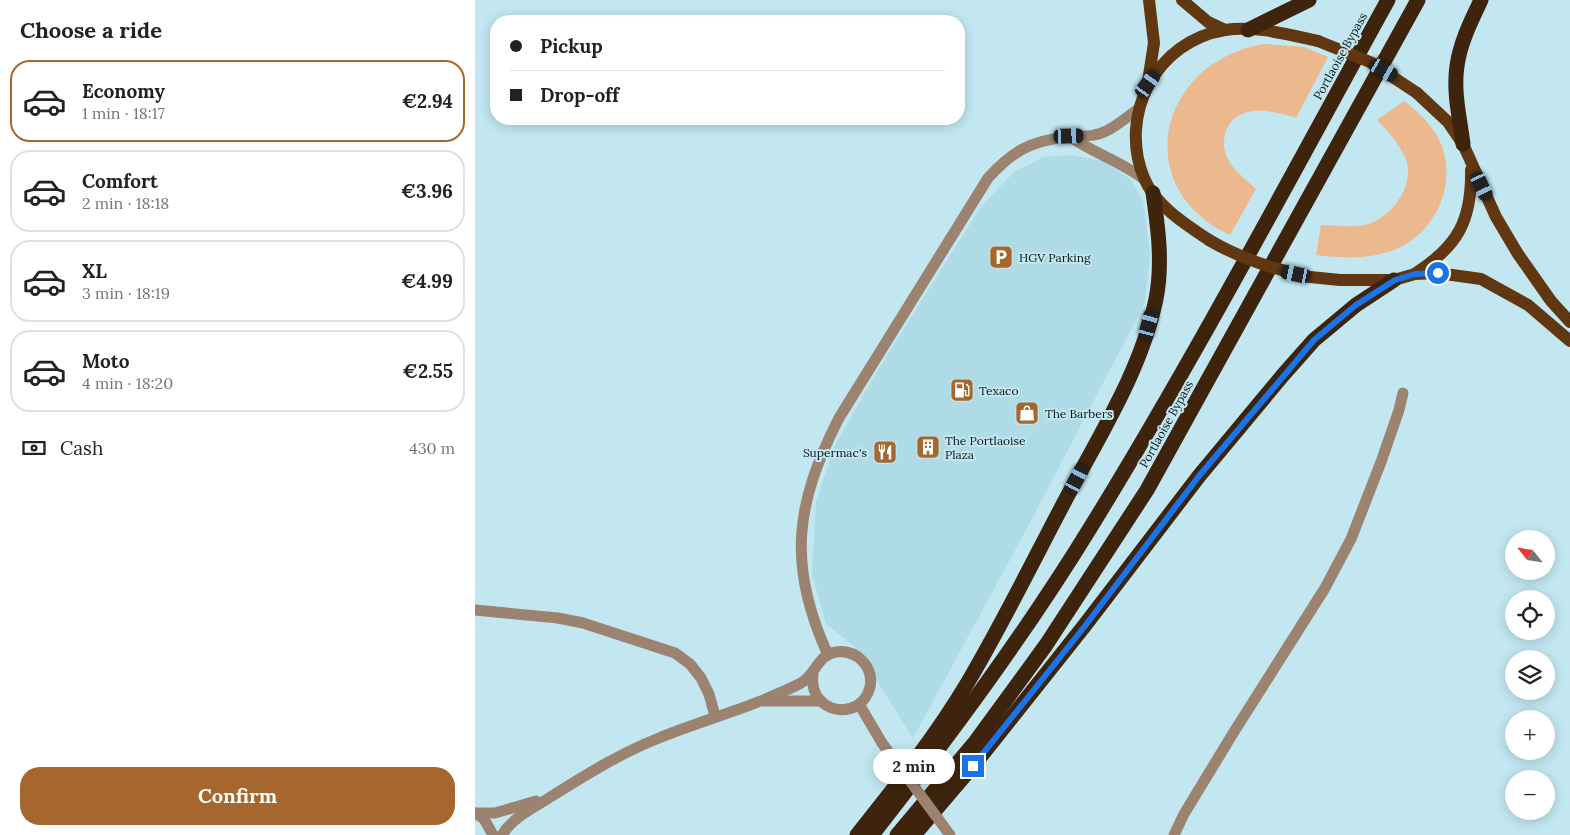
<!DOCTYPE html>
<html lang="en">
<head>
<meta charset="utf-8">
<style>
	:root { --surface:#fff; --page:#f2f2f2; --text:#222; --muted:#767676; --line:#e0e0e0; --accent:#a5672d }
	body { margin:0; font-family:Lora,serif; background:var(--page); color:var(--text); height:100vh; display:flex; flex-direction:column; font-size:19px; white-space:nowrap }
	* { box-sizing:border-box; margin:0 }
	p { font-size:16px; color:var(--muted) }
	.icon { flex:none; width:28px; height:28px; fill:none; stroke:currentColor; stroke-width:2; stroke-linecap:round; stroke-linejoin:round }
	.map { position:relative; flex:1; overflow:hidden }
	.panel { display:flex; flex-direction:column; background:var(--surface); width:475px }
	.panel>* { flex:none }
	.banner { position:absolute; left:15px; top:15px; width:475px; height:110px; border-radius:20px; box-shadow:0 2px 12px #0003; display:grid; align-content:center; height:110px; padding:0 20px; background:var(--surface) }
	.needle { width:32px; rotate:300deg }
	.tools { position:absolute; left:1030px; top:530px; display:grid; gap:10px }
	.tools a { display:grid; place-items:center; width:50px; height:50px; border-radius:50%; background:var(--surface); box-shadow:0 2px 12px #0003; font-size:25px }
	.end { position:absolute; width:22px; height:22px; margin:-11px; border:6px solid #1a73e8; background:#fff; box-shadow:0 0 0 2px #fff }
	.from { border-radius:50% }
	.bubble { position:absolute; height:35px; border-radius:18px; background:var(--surface); box-shadow:0 2px 12px #0003; font-size:16px; font-weight:700; line-height:35px; text-align:center }
	.car { position:absolute; width:15px; height:30px; margin:-15px -8px; border-radius:6px; box-shadow:0 0 4px 1px #0007; background:linear-gradient(#222 24%,#8ab4d8 0 40%,#222 0 76%,#8ab4d8 0 86%,#222 0) }
	.banner b { display:flex; align-items:center; gap:18px; height:48px; font-size:19px }
	.banner b+b { border-top:1px solid var(--line) }
	.banner i { width:12px; height:12px; background:var(--text) }
	ul { padding:0; list-style:none }
	li { display:flex; align-items:center; gap:15px; height:82px; margin:0 10px 8px; padding:0 10px; border:2px solid var(--line); border-radius:20px }
	li div { flex:1 }
	li b { display:block; font-size:19px }
	li em { font-style:normal; font-weight:700 }
	li.active { border-color:var(--accent) }
	li>.icon { width:45px; height:45px; stroke-width:1.5 }
	h2 { padding:0 20px; font-size:22px; line-height:60px }
	.pay { display:flex; align-items:center; gap:12px; height:55px; padding:0 20px; font-size:19px }
	.pay p { margin-inline-start:auto }
	.primary-button { display:flex; gap:10px; margin-top:auto; padding:10px 20px }
	.primary-button a { flex:1; height:58px; border-radius:20px; background:var(--accent); color:#fff; font-size:20px; font-weight:700; line-height:58px; text-align:center }
	main { display:flex; flex:1; min-height:0 }
	.map>svg:first-child { display:block }
	.built { fill:#aedbe6 }
	.green { fill:#ecb88e }
	.lines { fill:none; stroke-linecap:round; stroke-linejoin:round }
	.street { stroke:#9b8370; stroke-width:11 }
	.primary { stroke:#603711; stroke-width:12 }
	.highway { stroke:#3e240c; stroke-width:15 }
	.street-bridge { stroke:#9b8370; stroke-width:11 }
	.primary-bridge { stroke:#603711; stroke-width:12 }
	.route { stroke:#1a73e8; stroke-width:6 }
	.labels { text-anchor:middle; dominant-baseline:central; stroke-width:4; stroke-linejoin:round; paint-order:stroke }
	.street-label { font-size:12px; fill:#081518; stroke:#c2e7f0 }
	.poi-label { font-size:12px; fill:#081518; stroke:#c2e7f0; text-anchor:start }
</style>
</head>
<body>
<main>
<section class="panel">
<h2>Choose a ride</h2>
<ul>
<li class="active"><svg class="icon" aria-label="car" viewBox="0 0 24 24"><path d="M5 17H2v-5l4-1 3-4h7l3 4 3 1v5h-3M9 17h6M6 11h13"/><circle cx="7" cy="17" r="2"/><circle cx="17" cy="17" r="2"/></svg><div><b>Economy</b><p>1 min · 18:17</p></div><em>€2.94</em></li>
<li><svg class="icon" aria-label="car" viewBox="0 0 24 24"><path d="M5 17H2v-5l4-1 3-4h7l3 4 3 1v5h-3M9 17h6M6 11h13"/><circle cx="7" cy="17" r="2"/><circle cx="17" cy="17" r="2"/></svg><div><b>Comfort</b><p>2 min · 18:18</p></div><em>€3.96</em></li>
<li><svg class="icon" aria-label="car" viewBox="0 0 24 24"><path d="M5 17H2v-5l4-1 3-4h7l3 4 3 1v5h-3M9 17h6M6 11h13"/><circle cx="7" cy="17" r="2"/><circle cx="17" cy="17" r="2"/></svg><div><b>XL</b><p>3 min · 18:19</p></div><em>€4.99</em></li>
<li><svg class="icon" aria-label="car" viewBox="0 0 24 24"><path d="M5 17H2v-5l4-1 3-4h7l3 4 3 1v5h-3M9 17h6M6 11h13"/><circle cx="7" cy="17" r="2"/><circle cx="17" cy="17" r="2"/></svg><div><b>Moto</b><p>4 min · 18:20</p></div><em>€2.55</em></li>
</ul>
<div class="pay"><svg class="icon" aria-label="cash" viewBox="0 0 24 24"><path d="M3 7h18v10H3z"/><circle cx="12" cy="12" r="2"/></svg>Cash<p>430 m</p></div>
<div class="primary-button"><a>Confirm</a></div>
</section>
<div class="map">
<svg width="1095" height="835" viewBox="0 0 1095 835">
	<rect width="100%" height="100%" fill="#c2e7f0"/>
	<polygon class="built" points="598,155 628,161 655,179 668,200 675,254 670,303 551,530 438,738 381,648 351,624 337,574 341,502 359,447 401,373 505,208 539,172 569,157"/>
	<g class="green">
		<path d="M789,44l40,3 24,10 -32,61c-24,-8 -61,-16 -71,16 -2,9 -1,19 4,27 6,11 18,19 27,28l-26,46c-102,-47 -71,-174 34,-191z"/>
		<path d="M929,101c12,9 24,20 32,33 25,42 3,97 -40,115 -26,11 -53,9 -80,6l5,-30c13,0 29,3 43,0 27,-5 53,-41 41,-68 -7,-14 -17,-26 -28,-37z"/>
	</g>
	<g class="lines">
		<g class="street">
			<path d="M594,136c24,17 51,25 75,43"/>
			<polyline points="0,610 83,618 108,623 200,653 215,664 226,678 234,694 240,716"/>
			<path d="M353,655c-41,-90 -33,-151 11,-237l149,-240c25,-27 42,-37 79,-41 9,-2 18,0 27,-2 15,-2 30,-16 43,-25"/>
			<polyline points="289,701 346,701"/>
			<polyline points="384,704 407,743"/>
			<polyline points="0,813 20,813 61,801"/>
			<polyline points="0,813 9,819 18,835"/>
			<path d="M27,835c11,-18 33,-28 50,-39 35,-22 69,-43 107,-58 47,-19 97,-32 142,-55 15,-8 16,-28 35,-31 21,-3 38,15 34,35 -9,36 -62,27 -57,-12"/>
			<polyline points="699,835 709,814 757,735 850,588 876,539 906,462 924,410 928,393"/>
		</g>
		<g class="primary">
			<polyline points="707,0 733,22 750,30"/>
			<polyline points="673,82 679,43 674,0"/>
			<polyline points="942,93 973,122 988,144 1021,217 1043,254 1076,301 1095,322"/>
			<path d="M734,240c-24,-16 -54,-35 -65,-62 -26,-63 12,-137 81,-148 30,-5 64,5 93,11"/>
			<path d="M941,273c42,-27 56,-53 55,-103"/>
			<polyline points="835,277 865,280 919,280 940,274 963,273 1006,279 1053,305 1095,341"/>
		</g>
		<g class="highway">
			<polyline points="773,30 834,0"/>
			<path d="M988,144c-3,-25 -10,-52 -6,-78 3,-23 14,-45 24,-66"/>
			<path d="M382,835c39,-49 79,-99 111,-153 36,-61 67,-125 100,-187 33,-62 74,-127 88,-196 7,-35 2,-72 -3,-106"/>
			<path d="M397,835c78,-100 154,-202 220,-310 105,-171 199,-349 296,-525"/>
			<polyline points="422,835 501,741 571,645 672,490 943,0"/>
			<polyline points="439,835 498,766 610,625 724,476 808,375 839,340 881,305 919,280"/>
		</g>
		<polyline class="street-bridge" points="407,743 475,835"/>
		<g class="primary-bridge">
			<polyline points="843,41 895,62 942,93"/>
			<path d="M734,240c32,19 65,29 101,37"/>
		</g>
	</g>
	<g class="lines">
		<polyline class="route" points="498,766 610,626 724,476 839,340 881,305 920,280 940,274 963,273"/>
	</g>
	<defs>
		<g id="parking-square" transform="scale(1.25)"><rect x="-9" y="-9" width="18" height="18" rx="4" fill="#a5672d" stroke="#c2e7f0"/><path d="M-3.5-5.5H1a3.5 3.5 0 0 1 0 7H-1V5.5H-3.5ZM-1-3.4V-.6H.8a1.4 1.4 0 0 0 0-2.8Z" fill="#fff"/></g>
		<g id="fuel-square" transform="scale(1.25)"><rect x="-9" y="-9" width="18" height="18" rx="4" fill="#a5672d" stroke="#c2e7f0"/><path d="M-5.5-6h7V0h2V4h1.3V-2.5L3-4.5l.8-.8L6-3V5H2.5V1h-1V6h-7ZM-4.2-4.7v3.2H.2V-4.7Z" fill="#fff"/></g>
		<g id="shop-square" transform="scale(1.25)"><rect x="-9" y="-9" width="18" height="18" rx="4" fill="#a5672d" stroke="#c2e7f0"/><path d="M-5-2.5h2.3a2.7 3.5 0 0 1 5.4 0H5L5.5 6h-11ZM-1.5-2.5h3a1.5 2.3 0 0 0-3 0Z" fill="#fff"/></g>
		<g id="building-square" transform="scale(1.25)"><rect x="-9" y="-9" width="18" height="18" rx="4" fill="#a5672d" stroke="#c2e7f0"/><path d="M-4-6H4V6H1V3H-1V6H-4ZM-2.5-4.3h1.7v1.8h-1.7ZM.8-4.3h1.7v1.8H.8ZM-2.5-1h1.7V.8h-1.7ZM.8-1h1.7V.8H.8Z" fill="#fff"/></g>
		<g id="restaurant-square" transform="scale(1.25)"><rect x="-9" y="-9" width="18" height="18" rx="4" fill="#a5672d" stroke="#c2e7f0"/><path d="M-5-6h1v4h1v-4h1v4h1v-4h1v5L-1.5 .5V6h-2V.5L-5-1ZM5-6V6H3V1.5H1.5Q1.5-4 5-6Z" fill="#fff"/></g>
	</defs>
	<g fill-rule="evenodd">
		<use href="#parking-square" x="526" y="257"/>
		<use href="#fuel-square" x="487" y="390"/>
		<use href="#shop-square" x="552" y="413"/>
		<use href="#building-square" x="453" y="447"/>
		<use href="#restaurant-square" x="410" y="452"/>
	</g>
	<g class="labels">
		<g class="street-label">
			<text transform="translate(865 56) rotate(-61)">Portlaoise Bypass</text>
			<text transform="translate(691 424) rotate(-61)">Portlaoise Bypass</text>
		</g>
		<g class="poi-label">
			<text x="544" y="257">HGV Parking</text>
			<text x="504" y="390">Texaco</text>
			<text x="570" y="413">The Barbers</text>
			<text x="470" y="440">The Portlaoise<tspan x="470" dy="14">Plaza</tspan></text>
			<text x="392" y="452" text-anchor="end">Supermac's</text>
		</g>
	</g>
</svg>
<div class="tools">
<a><svg class="needle" viewBox="-14 -14 28 28"><path d="M0-13l5 13h-10z" fill="#e53935"/><path d="M0 13l5-13h-10z" fill="#767676"/></svg></a>
<a><svg class="icon" aria-label="locate" viewBox="0 0 24 24"><circle cx="12" cy="12" r="6"/><path d="M12 2v4M12 18v4M2 12h4M18 12h4"/></svg></a>
<a><svg class="icon" aria-label="layers" viewBox="0 0 24 24"><path d="M12 4l9 5-9 5-9-5zM3 14l9 5 9-5"/></svg></a>
<a>+</a>
<a>−</a>
</div>
<i class="end from" style="left:963px;top:273px"></i>
<i class="end" style="left:498px;top:766px"></i>
<div class="bubble" style="left:398px;top:749px;width:82px">2 min</div>
<i class="car" style="left:909px;top:70px;rotate:120deg"></i>
<i class="car" style="left:673px;top:84px;rotate:36deg"></i>
<i class="car" style="left:594px;top:136px;rotate:88deg"></i>
<i class="car" style="left:1007px;top:186px;rotate:155deg"></i>
<i class="car" style="left:821px;top:274px;rotate:282deg"></i>
<i class="car" style="left:674px;top:324px;rotate:15deg"></i>
<i class="car" style="left:602px;top:479px;rotate:28deg"></i>
<div class="banner">
<b><i class="from"></i>Pickup</b>
<b><i></i>Drop-off</b>
</div>
</div>
</main>
</body>
</html>
